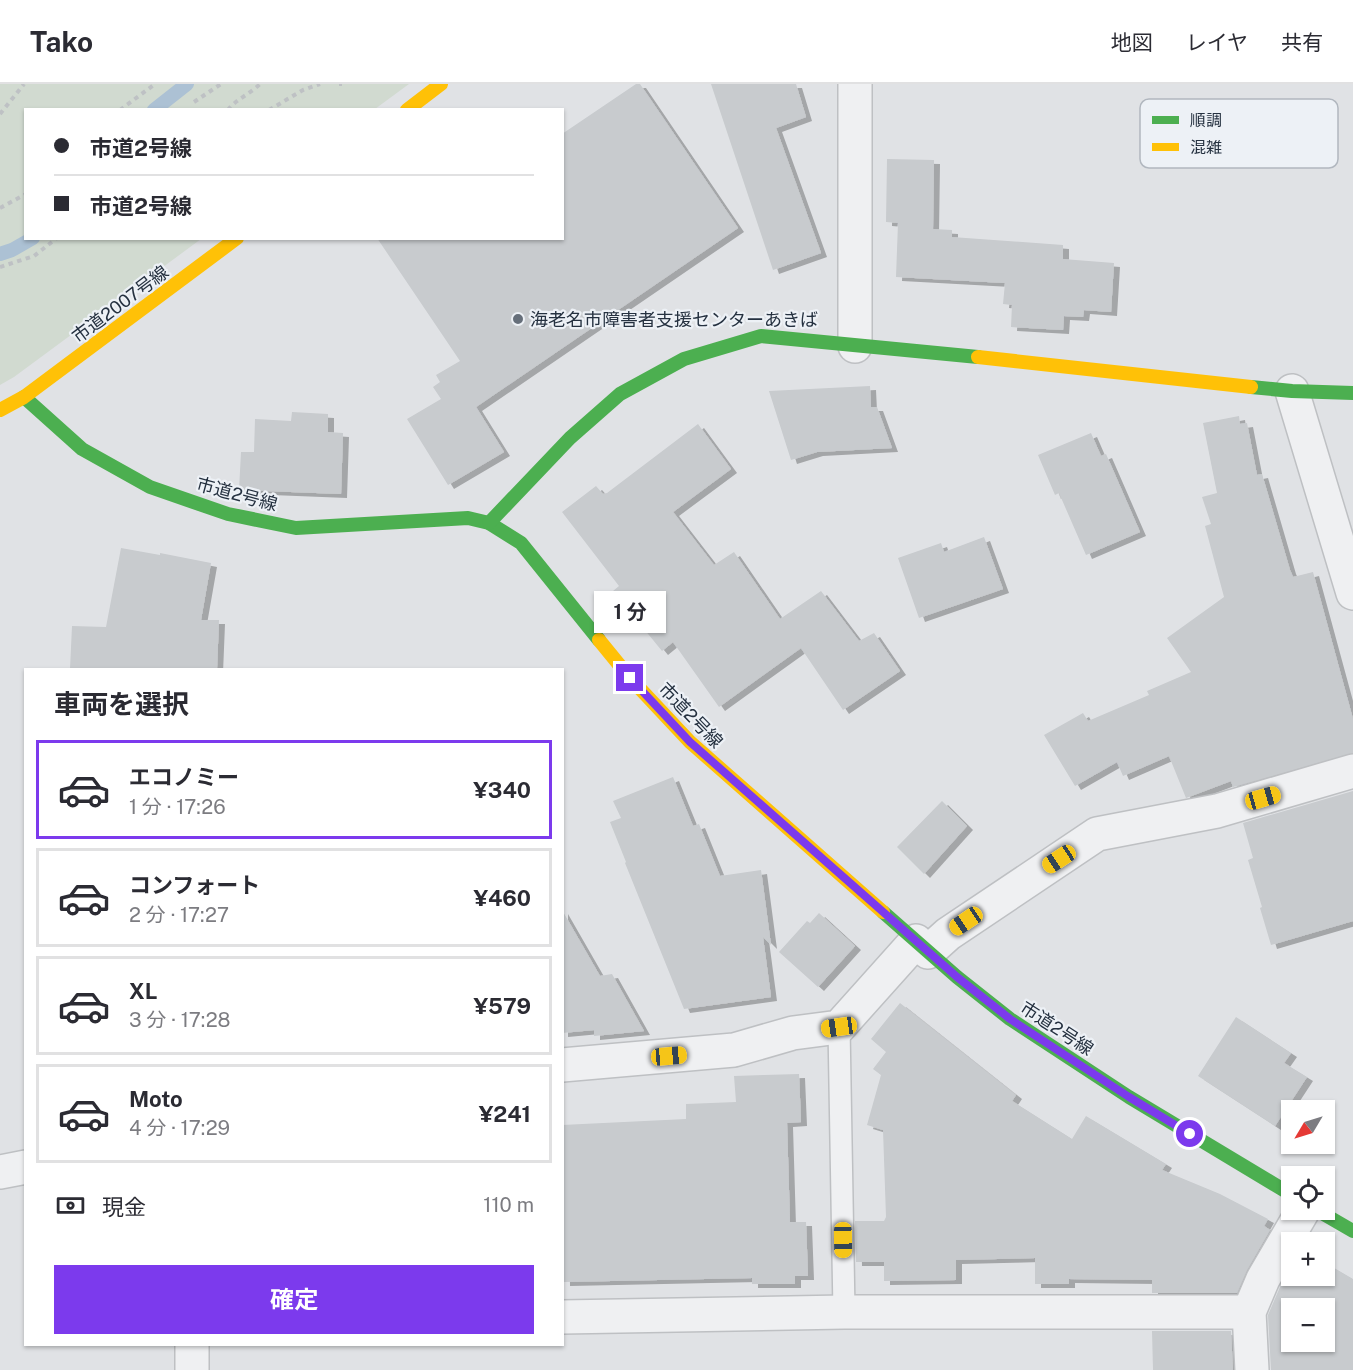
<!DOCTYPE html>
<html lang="ja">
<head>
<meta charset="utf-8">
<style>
	:root { --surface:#fff; --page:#f2f2f3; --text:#2b2b33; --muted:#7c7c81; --line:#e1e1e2; --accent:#7c3aed }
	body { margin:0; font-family:"Public Sans","Noto Sans JP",sans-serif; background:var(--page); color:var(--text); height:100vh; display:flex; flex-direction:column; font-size:22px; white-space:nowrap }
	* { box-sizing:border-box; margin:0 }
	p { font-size:20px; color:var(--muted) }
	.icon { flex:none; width:33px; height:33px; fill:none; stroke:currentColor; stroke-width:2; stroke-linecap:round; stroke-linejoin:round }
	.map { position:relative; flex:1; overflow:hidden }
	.panel { position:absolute; left:24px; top:584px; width:540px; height:678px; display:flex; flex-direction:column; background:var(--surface); border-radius:0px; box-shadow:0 2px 4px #0004 }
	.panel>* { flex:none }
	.top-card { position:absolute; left:24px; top:24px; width:540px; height:132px; border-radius:0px; box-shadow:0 2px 4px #0004; display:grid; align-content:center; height:132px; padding:0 30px; background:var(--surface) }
	.needle { width:39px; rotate:232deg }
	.buttons { position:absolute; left:1281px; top:1016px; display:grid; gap:12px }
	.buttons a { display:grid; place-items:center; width:54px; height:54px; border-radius:0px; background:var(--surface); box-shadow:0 2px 4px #0004; font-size:30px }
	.end { position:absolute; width:27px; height:27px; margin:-14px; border:8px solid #7c3aed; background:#fff; box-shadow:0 0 0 3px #fff }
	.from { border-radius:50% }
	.bubble { position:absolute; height:42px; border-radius:0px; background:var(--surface); box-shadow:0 2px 4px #0004; font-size:20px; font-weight:700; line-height:42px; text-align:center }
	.car { position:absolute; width:18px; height:36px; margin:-18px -9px; border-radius:8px; box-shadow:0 0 4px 2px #0007; background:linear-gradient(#f5c518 24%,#345 0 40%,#f5c518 0 76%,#345 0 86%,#f5c518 0) }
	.top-card b { display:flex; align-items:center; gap:21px; height:57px; font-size:22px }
	.top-card b+b { border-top:2px solid var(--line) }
	.top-card i { width:15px; height:15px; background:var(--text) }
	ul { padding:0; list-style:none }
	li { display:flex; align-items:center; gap:18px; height:99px; margin:0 12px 9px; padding:0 18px; border:3px solid var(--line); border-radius:0px }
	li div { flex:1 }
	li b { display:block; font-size:22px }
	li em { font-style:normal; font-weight:700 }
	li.active { border-color:var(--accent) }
	li>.icon { width:54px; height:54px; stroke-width:1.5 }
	h2 { padding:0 30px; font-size:27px; line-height:72px }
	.pay { display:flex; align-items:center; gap:15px; height:66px; padding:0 30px; font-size:22px }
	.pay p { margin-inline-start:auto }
	.action { display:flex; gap:12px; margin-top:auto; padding:12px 30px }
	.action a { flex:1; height:69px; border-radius:0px; background:var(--accent); color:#fff; font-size:24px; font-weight:700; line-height:69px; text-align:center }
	header { display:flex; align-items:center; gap:36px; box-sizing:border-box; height:84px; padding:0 30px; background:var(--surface); border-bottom:2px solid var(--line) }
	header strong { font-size:28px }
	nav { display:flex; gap:33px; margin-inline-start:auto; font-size:21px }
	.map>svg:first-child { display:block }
	.green { fill:#d1dad0 }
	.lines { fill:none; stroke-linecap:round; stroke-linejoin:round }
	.stream { stroke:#acc1d4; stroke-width:14 }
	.building { fill:#c8cbce; fill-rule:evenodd; filter:url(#shadow) }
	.lane-casing { stroke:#bec0c3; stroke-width:24 }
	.street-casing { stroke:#bec0c3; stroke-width:36 }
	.path { stroke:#bec1c4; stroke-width:4; stroke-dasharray:4.5 4.5; stroke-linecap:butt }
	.lane { stroke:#eff0f2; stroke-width:21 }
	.street { stroke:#eff0f2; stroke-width:33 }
	.fast { stroke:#4caf50; stroke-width:14 }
	.slow { stroke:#ffc107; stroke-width:14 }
	.route { stroke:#7c3aed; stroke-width:8 }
	.poi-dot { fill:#666f7a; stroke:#edf1f6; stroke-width:2 }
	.labels { text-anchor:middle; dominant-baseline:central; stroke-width:4.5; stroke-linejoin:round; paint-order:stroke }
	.street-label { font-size:18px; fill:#253140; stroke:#edf1f6 }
	.poi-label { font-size:18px; fill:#253140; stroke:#edf1f6; text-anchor:start }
	.key { fill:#edf1f6; stroke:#b1b7bf; stroke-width:1.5 }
	.key-label { font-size:16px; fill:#253140 }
</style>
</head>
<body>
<header>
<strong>Tako</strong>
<nav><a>地図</a><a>レイヤ</a><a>共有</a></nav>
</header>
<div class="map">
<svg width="1353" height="1286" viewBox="0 0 1353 1286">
	<defs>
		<filter id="shadow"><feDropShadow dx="6" dy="4" stdDeviation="0" flood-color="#0004"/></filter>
	</defs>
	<rect width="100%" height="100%" fill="#e0e2e5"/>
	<polygon class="green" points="0,0 409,0 375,25 26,26 26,154 201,155 14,293 0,301"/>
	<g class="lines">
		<g class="stream">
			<polyline points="154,26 187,0"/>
			<polyline points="0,170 12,166 33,154"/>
		</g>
	</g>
	<g class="building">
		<polygon points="636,0 640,0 738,144 476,323 504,368 448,401 407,335 441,315 433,303 440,298 436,291 460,277 377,154 562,154 562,50"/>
		<polygon points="711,0 796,0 806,33 776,44 821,169 773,186"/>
		<polygon points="887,75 934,76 933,145 952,146 952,153 1063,161 1063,175 1114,179 1111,228 1084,226 1083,233 1064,232 1063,246 1011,243 1012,221 1003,220 1005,199 896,193 898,139 886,138"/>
		<polygon points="870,302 871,323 877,323 892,364 817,368 791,376 769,307"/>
		<polygon points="292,328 328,330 328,348 343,349 341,410 239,406 241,368 254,368 255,335 291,337"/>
		<polygon points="1239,332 1240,340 1247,339 1257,391 1262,390 1290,486 1293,493 1313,488 1353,635 1353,669 1233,703 1231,697 1186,714 1169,672 1123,692 1117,678 1075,702 1044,651 1083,629 1088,637 1149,611 1147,607 1191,588 1167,554 1224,513 1205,442 1211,440 1202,413 1217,409 1203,339"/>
		<polygon points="698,340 731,385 673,428 714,481 734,468 780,535 821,507 859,557 874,549 900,587 843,626 801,564 719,623 673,558 662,567 613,507 619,502 562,428 596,402 603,410 607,409"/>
		<polygon points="1091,349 1101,372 1106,370 1140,448 1086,471 1059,409 1055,411 1038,371"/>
		<polygon points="984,453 1003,505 919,534 898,474 941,459 944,468"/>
		<polygon points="121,464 160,471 160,469 211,479 201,536 219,536 217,585 70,585 72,542 106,543"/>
		<polygon points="673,693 693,742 699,740 720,792 761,786 771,861 763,853 771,913 684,925 625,779 626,778 610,738 621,734 613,717"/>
		<polygon points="1353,707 1353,837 1271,861 1260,824 1262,823 1248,776 1253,774 1243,739"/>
		<polygon points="942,717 967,742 924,790 897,763"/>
		<polygon points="562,826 600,892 612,890 644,947 594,952 594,946 562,949"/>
		<polygon points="819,829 855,862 818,903 779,868 807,837 810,839"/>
		<polygon points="900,919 1016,1011 1012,1017 1072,1055 1086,1032 1166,1080 1162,1086 1220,1110 1268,1135 1264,1142 1270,1146 1247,1186 1237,1209 1152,1209 1152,1196 1069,1195 1069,1200 1035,1200 1035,1174 956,1176 956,1196 884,1197 884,1178 856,1178 855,1137 884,1137 886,1133 883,1046 867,1041 881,991 873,985 886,968 871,955"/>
		<polygon points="1236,933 1291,969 1284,979 1307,993 1275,1042 1198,992"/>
		<polygon points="799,990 801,1038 787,1039 790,1138 806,1138 808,1192 795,1192 795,1200 752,1200 752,1194 564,1198 562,1041 686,1035 686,1020 736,1018 734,992"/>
		<path d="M1324,1178l29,17v91h-82l-3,-55 12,-28 12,-20v8h32zM1292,1224h32v33h-32z"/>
		<polygon points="1152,1247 1231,1247 1233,1286 1153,1286"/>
	</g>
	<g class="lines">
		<g class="lane-casing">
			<polyline id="lane" points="839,943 844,1228"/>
		</g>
		<g class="street-casing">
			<g id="street">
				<polyline points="855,262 855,0"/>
				<polyline points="1292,307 1353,509"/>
				<polyline points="928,868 948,850 1097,750 1217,727 1353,687"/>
				<polyline points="562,981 734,966 793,949 839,943 916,857"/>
				<polyline points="0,1088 26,1083"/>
				<polyline points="562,1233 844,1228 1249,1228"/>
				<polyline points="192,1260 192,1286"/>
				<polyline points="1252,1286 1249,1228 1263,1195 1304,1125"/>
			</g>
		</g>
		<g class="path">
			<polyline points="339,0 342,0"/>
			<polyline points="194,18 221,0"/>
			<polyline points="120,26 155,0"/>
			<path d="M228,26c7,-10 22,-16 32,-26"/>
			<polyline points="269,26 303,6 320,0"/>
			<polyline points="0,30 24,0"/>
			<polyline points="0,124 26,110"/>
			<polyline points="0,183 34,172 57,154"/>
		</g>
		<use href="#lane" class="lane"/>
		<use href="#street" class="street"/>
		<g class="fast">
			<polyline points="1251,303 1292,307 1353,309"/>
			<polyline points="24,313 82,365 150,403 228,430 296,444 468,434 489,439 521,459 599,556"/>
			<polyline points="489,439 570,354 620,310 684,275 761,252 978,273"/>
			<polyline points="883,828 957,893 1010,935 1129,1013 1292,1111"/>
			<polyline points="1315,1125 1353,1147"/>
		</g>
		<g class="slow">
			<polyline points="407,26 441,0"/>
			<polyline points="978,273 1251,303"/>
			<polyline points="0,326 24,313 237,154"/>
			<polyline points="599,556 630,594 690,658 883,828"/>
		</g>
	</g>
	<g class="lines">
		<polyline class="route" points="630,594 690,658 957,893 1010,935 1129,1013 1190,1050"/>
	</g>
	<circle class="poi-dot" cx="518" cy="235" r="6"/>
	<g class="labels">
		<g class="street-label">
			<text transform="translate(120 220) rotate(-37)">市道2007号線</text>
			<text transform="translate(237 410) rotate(15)">市道2号線</text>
			<text transform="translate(691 631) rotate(46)">市道2号線</text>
			<text transform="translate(1057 944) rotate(33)">市道2号線</text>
		</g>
		<g class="poi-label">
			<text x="530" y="235">海老名市障害者支援センターあきば</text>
		</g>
	</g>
	<rect x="1140" y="15" width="198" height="69" rx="9" class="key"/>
	<rect x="1152" y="32" width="27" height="8" fill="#4caf50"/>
	<rect x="1152" y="59" width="27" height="8" fill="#ffc107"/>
	<g class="key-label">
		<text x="1190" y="42">順調</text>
		<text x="1190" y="69">混雑</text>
	</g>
</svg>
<div class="buttons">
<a><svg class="needle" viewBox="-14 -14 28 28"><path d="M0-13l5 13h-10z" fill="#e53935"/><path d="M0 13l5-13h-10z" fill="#7c7c81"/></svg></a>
<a><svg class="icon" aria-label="locate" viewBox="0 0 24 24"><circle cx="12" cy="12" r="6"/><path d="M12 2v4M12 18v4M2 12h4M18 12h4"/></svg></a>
<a>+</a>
<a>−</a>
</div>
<i class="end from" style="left:1190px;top:1050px"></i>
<i class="end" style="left:630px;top:594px"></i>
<div class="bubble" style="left:594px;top:507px;width:72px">1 分</div>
<i class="car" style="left:1263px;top:714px;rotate:74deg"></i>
<i class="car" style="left:1059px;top:775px;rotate:237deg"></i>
<i class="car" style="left:966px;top:837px;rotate:236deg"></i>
<i class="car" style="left:839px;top:943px;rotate:262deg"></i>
<i class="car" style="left:669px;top:972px;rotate:85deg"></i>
<i class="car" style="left:843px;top:1156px;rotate:179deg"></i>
<div class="top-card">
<b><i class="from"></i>市道2号線</b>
<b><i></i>市道2号線</b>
</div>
<section class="panel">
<h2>車両を選択</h2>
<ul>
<li class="active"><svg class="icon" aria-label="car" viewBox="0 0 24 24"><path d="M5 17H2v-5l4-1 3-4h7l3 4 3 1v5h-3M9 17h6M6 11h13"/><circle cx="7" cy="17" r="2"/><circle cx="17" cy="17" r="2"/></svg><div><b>エコノミー</b><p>1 分 · 17:26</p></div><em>¥340</em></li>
<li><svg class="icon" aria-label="car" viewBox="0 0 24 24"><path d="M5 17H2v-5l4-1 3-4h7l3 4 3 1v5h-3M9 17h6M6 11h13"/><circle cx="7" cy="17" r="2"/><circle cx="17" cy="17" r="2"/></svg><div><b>コンフォート</b><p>2 分 · 17:27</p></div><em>¥460</em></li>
<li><svg class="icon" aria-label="car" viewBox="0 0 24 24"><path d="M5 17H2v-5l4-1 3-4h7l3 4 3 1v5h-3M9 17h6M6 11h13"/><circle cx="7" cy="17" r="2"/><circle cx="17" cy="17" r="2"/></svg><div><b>XL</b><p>3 分 · 17:28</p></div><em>¥579</em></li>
<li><svg class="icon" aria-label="car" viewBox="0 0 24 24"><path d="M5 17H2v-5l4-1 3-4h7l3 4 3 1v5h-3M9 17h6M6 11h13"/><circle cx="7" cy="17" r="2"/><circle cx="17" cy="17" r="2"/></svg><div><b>Moto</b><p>4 分 · 17:29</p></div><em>¥241</em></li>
</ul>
<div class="pay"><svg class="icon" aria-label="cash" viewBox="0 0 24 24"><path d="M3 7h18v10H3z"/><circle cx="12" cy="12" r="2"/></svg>現金<p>110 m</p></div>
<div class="action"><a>確定</a></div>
</section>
</div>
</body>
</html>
